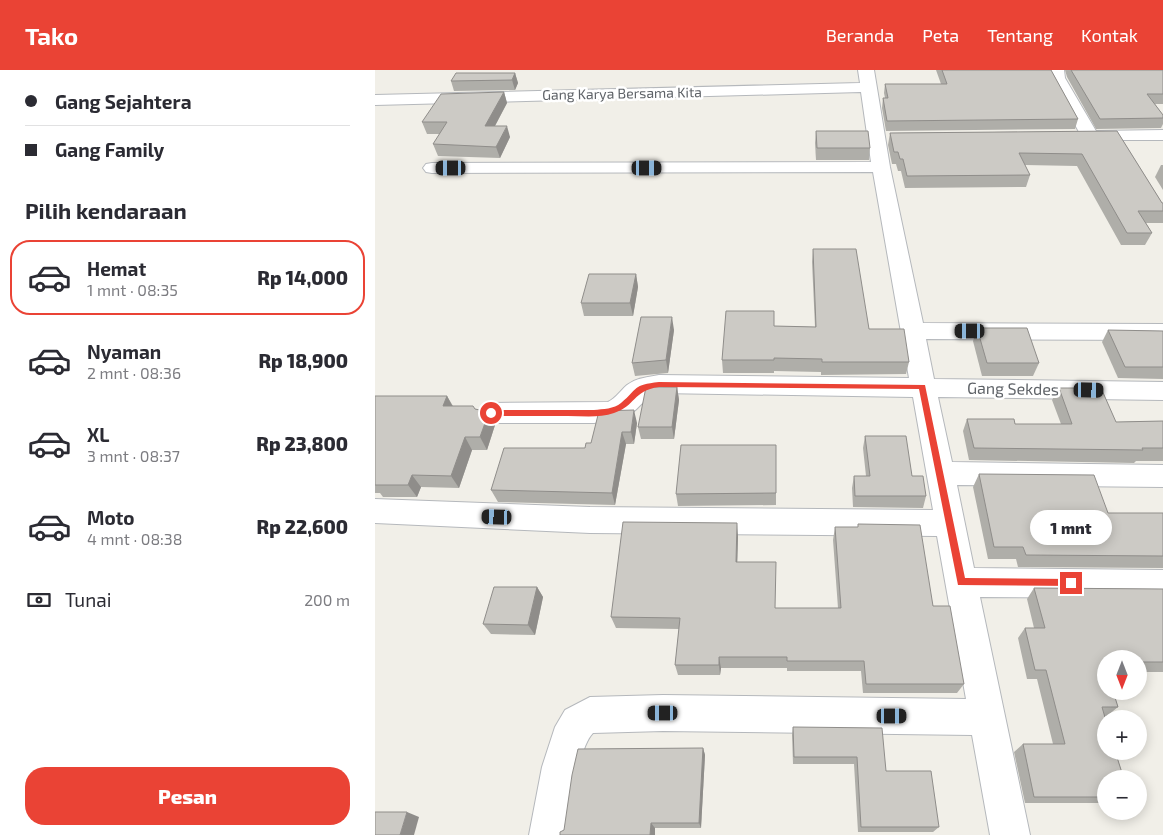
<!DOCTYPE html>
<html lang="id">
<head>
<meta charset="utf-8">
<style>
	:root { --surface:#fff; --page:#f7f7f7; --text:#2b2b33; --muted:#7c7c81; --line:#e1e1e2; --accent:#ea4335 }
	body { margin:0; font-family:"Exo 2",sans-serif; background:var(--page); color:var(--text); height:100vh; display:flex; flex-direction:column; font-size:19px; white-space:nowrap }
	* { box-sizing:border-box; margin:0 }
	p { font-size:16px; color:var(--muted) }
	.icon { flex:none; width:28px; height:28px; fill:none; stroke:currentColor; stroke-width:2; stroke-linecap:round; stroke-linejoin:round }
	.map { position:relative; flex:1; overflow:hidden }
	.details { display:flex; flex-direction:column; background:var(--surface); width:375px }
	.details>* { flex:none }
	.hud { display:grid; align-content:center; height:110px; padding:0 25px; background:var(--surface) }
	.needle { width:32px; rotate:180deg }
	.tools { position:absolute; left:722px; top:580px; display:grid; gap:10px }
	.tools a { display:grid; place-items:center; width:50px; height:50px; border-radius:50%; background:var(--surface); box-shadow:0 2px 12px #0003; font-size:25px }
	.end { position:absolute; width:22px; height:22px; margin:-11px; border:6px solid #ea4335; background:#fff; box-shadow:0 0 0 2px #fff }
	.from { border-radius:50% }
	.bubble { position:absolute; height:35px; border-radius:18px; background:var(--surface); box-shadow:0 2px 12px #0003; font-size:16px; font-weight:800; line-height:35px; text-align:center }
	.car { position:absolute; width:15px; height:30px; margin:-15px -8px; border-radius:6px; box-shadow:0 0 4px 1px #0007; background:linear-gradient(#222 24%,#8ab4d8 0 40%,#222 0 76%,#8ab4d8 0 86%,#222 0) }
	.hud b { display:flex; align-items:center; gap:18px; height:48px; font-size:19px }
	.hud b+b { border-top:1px solid var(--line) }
	.hud i { width:12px; height:12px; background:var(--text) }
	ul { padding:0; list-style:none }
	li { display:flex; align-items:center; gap:15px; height:75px; margin:0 10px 8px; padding:0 15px; border:2px solid transparent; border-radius:20px }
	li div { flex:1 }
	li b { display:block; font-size:19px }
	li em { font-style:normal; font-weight:800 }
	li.selected { border-color:var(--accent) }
	li>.icon { width:45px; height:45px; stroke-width:1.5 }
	h2 { padding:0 25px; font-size:22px; line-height:60px }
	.pay { display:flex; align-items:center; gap:12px; height:55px; padding:0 25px; font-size:19px }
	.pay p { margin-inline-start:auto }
	.action { display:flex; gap:10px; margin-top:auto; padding:10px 25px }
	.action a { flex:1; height:58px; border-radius:20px; background:var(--accent); color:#fff; font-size:20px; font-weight:800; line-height:58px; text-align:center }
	header { display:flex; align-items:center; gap:30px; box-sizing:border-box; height:70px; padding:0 25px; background:var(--accent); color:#fff }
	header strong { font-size:24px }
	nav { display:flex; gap:28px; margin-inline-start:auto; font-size:18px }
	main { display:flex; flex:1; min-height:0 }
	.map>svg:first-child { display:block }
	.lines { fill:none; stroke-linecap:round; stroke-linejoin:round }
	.minor-casing { stroke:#b5b8bc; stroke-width:2 }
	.minor { fill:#fff; fill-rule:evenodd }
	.wall { fill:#afaea9 }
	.shaded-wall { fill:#8f8d8a }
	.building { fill:#cccac5; stroke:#8f8d8a }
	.route { fill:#ea4335 }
	.labels { text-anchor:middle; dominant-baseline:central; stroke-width:5; stroke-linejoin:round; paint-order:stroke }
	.far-street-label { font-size:14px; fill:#5f6368; stroke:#fff }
	.street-label { font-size:16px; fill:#5f6368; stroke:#fff }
</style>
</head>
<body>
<header>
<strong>Tako</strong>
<nav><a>Beranda</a><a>Peta</a><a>Tentang</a><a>Kontak</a></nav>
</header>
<main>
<section class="details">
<div class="hud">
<b><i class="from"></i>Gang Sejahtera</b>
<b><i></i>Gang Family</b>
</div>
<h2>Pilih kendaraan</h2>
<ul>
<li class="selected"><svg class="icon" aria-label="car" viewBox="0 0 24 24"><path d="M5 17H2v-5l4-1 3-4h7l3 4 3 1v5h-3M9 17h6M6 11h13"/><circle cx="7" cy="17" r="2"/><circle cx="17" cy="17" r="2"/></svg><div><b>Hemat</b><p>1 mnt · 08:35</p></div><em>Rp 14,000</em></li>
<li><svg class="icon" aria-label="car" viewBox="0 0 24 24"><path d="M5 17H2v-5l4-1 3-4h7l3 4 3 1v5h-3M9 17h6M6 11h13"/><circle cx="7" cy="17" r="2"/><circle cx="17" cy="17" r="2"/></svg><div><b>Nyaman</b><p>2 mnt · 08:36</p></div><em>Rp 18,900</em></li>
<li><svg class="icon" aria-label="car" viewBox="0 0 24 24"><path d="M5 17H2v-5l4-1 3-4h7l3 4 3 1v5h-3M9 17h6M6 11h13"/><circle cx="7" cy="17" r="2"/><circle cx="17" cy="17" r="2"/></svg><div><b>XL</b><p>3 mnt · 08:37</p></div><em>Rp 23,800</em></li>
<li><svg class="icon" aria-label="car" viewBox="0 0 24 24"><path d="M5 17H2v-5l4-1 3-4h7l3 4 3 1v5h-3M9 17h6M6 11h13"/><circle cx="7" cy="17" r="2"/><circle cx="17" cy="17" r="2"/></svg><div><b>Moto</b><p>4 mnt · 08:38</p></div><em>Rp 22,600</em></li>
</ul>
<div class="pay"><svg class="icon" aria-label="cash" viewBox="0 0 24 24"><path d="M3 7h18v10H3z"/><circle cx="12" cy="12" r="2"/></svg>Tunai<p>200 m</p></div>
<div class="action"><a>Pesan</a></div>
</section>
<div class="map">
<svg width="788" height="765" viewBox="0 0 788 765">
	<rect width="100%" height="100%" fill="#f1efe8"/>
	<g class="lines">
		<g class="minor-casing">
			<g id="minor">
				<path d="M483,0h16l16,97 33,156 240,1v16l-237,-1 8,40 229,3v18l-225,-3 14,65 211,3v22l-206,-2 17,83 189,2v28l-183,-1 50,238h-40l-18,-100 -309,-4 -70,2c-16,16 -21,79 -24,102h-40l13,-68 13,-40 10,-17 25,-13 73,-2 303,4 -29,-163 -347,-3 -215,-10v-24l215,8 343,3 -20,-113 -254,-4c-13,3 -16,11 -26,19 -10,8 -26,9 -39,11h-103l-9,-3 -4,-7 4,-7 9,-3 117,-1c8,-4 12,-11 19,-17 9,-7 21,-8 32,-10l250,3 -36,-206 -441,1 -6,-1 -3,-4 3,-4 6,-1 439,-1 -10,-70 -486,13v-10l485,-12z"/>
				<polygon points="673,0 689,0 690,8 721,61 788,60 788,70 701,70 698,66 704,62 674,8"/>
			</g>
		</g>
		<use href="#minor" class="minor"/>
	</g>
	<g class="wall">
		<polygon points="561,0 676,0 703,49 700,59 511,61 507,38 508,28 510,28 509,23 510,14 566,14"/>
		<polygon points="690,0 788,0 788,34 780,34 788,45 788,54 786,58 721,59 692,7"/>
		<polygon points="140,3 143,13 140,20 79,21 76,11"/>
		<polygon points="129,22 132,33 120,56 135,67 125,88 63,86 58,74 65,64 52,64 47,52"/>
		<polygon points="441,61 495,78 494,90 441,90 440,73"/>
		<polygon points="742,61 787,133 788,133 788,153 771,153 777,163 770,175 746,175 702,96 650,95 655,105 651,117 530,118 526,101 523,101 521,94 517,94 513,75 515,63"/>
		<polygon points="786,95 788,95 788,120 780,107"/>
		<polygon points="438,179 494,259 534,292 531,304 446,305 446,302 399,301 399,303 348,303 347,290 399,256 440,257 437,192"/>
		<polygon points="261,204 263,217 258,246 209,246 206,233"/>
		<polygon points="602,258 664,293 658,306 607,306 598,271"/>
		<polygon points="299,260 293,303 260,306 257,293"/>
		<polygon points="733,260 788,261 788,309 743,308 727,272"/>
		<polygon points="302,317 304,330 299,369 266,369 263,357"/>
		<polygon points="684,318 741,352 788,351 788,391 761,391 759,393 594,390 588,361 592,349 640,354 686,354 677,330"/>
		<polygon points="0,326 72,326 78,336 100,339 114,342 120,355 112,380 97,380 84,418 46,417 42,427 8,427 5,423 0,423"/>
		<polygon points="262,353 259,374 251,374 240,435 123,432 116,420 210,378 216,373"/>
		<polygon points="490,366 537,406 551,426 548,438 478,437 477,418 479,406 491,406 488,378"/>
		<polygon points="401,375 401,435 303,436 301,424"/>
		<polygon points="604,404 733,443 788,443 788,498 643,497 641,489 613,489 598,417"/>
		<polygon points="483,454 558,536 589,614 582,623 488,623 486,601 412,601 412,598 346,598 345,605 303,605 300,595 304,559 241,558 236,547 363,466 362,492 400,538 463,538 458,470 460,457 483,457"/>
		<polygon points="162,517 168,527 160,565 116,564 108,554"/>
		<polygon points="659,518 788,519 788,602 764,602 764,589 731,589 731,621 743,637 732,646 730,646 731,733 650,733 639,682 648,674 678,674 662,609 652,609 643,568 650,558 659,558 652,529"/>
		<polygon points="418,657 511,701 564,757 558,762 483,762 479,694 418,694 417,665"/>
		<polygon points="328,678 330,685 326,758 280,758 280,765 185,765 189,760"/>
	</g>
	<g class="shaded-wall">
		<polygon points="140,3 143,13 140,20 137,10"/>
		<polygon points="129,22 132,33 114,67 110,56"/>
		<polygon points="132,56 135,67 125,88 121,77"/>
		<polygon points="261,204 263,217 258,246 255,233"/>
		<polygon points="297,247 299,260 293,303 291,290"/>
		<polygon points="302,317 304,330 299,369 297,357"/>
		<polygon points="72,326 79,339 68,336"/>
		<polygon points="259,340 262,353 259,374 256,362"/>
		<polygon points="114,342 120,355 112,380 105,367"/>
		<polygon points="247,362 251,374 240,435 237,423"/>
		<polygon points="90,367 97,380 84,418 76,406"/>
		<polygon points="37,405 46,417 42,427 33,415"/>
		<polygon points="362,453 363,466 362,504 361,492"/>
		<polygon points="162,517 168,527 160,565 153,555"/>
		<polygon points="344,587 346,598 345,605 344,595"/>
		<polygon points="328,678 330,685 326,758 324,753"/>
		<polygon points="32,742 44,747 39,765 25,765"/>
		<polygon points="276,753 280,758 280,765 275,765"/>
	</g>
	<g class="building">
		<polygon points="567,0 676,0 703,49 512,51 508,28 513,28 510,14 572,14"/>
		<polygon points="696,0 788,0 788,24 772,24 788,45 788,48 725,49"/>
		<polygon points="81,3 140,3 137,10 76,11"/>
		<polygon points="129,22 110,56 132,56 121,77 58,74 72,52 47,52 66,24"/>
		<polygon points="441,61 493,61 495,78 442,78"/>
		<polygon points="742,61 787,133 788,133 788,141 763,141 777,163 752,163 707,84 644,83 655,105 532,106 528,89 525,89 523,82 519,82 515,63"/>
		<polygon points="438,179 481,179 494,259 529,259 534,292 447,292 447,289 399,288 399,290 347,290 351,241 399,241 399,256 441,257"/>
		<polygon points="214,204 261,204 255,233 206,233"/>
		<polygon points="266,247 297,247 291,290 257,293"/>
		<polygon points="602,258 652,258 664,293 612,293"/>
		<polygon points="733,260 788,261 788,297 750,297"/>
		<polygon points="271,317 302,317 297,357 263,357"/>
		<polygon points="684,318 726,318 741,352 788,351 788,378 767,378 768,380 599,378 592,349 639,349 640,354 697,354"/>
		<polygon points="0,326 72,326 68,336 98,336 100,339 114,342 105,367 90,367 76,406 37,405 33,415 0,415"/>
		<polygon points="259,340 256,362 247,362 237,423 116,420 129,378 210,378 211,373 216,373 224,341"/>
		<polygon points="490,366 531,366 537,406 548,406 551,426 480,426 479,406 495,406"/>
		<polygon points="306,375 401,375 401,423 301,424"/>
		<polygon points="604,404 719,405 733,443 788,443 788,486 651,485 648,477 619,477"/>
		<polygon points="248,452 362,453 361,492 401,492 400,538 466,538 460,457 483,457 483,454 545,455 558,536 575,536 589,614 491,614 489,591 412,591 412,587 344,587 344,595 300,595 305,548 236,547"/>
		<polygon points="119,517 162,517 153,555 108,554"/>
		<polygon points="659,518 788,519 788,592 764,592 764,589 731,589 731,592 730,592 731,596 731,621 738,621 743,637 727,637 731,651 731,681 740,681 749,709 731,709 731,727 659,727 648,674 690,674 671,600 660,600 650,558 670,558"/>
		<polygon points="418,657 507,658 511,701 556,701 564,757 486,757 482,687 419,687"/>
		<polygon points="328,678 324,753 276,753 275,765 185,765 185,762 189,760 197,705 203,679"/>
		<polygon points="0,742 32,742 25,765 0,765"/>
	</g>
	<path class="route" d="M284,312l266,3 40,193 106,1 4,1v6l-117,-1 -39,-196 -260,-2c-27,4 -23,19 -45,26 -14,5 -31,3 -46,3 -26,0 -51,0 -77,0l-4,-3 4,-3h103c9,-1 20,-1 27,-7 18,-15 11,-18 38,-21z"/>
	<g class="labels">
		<g class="far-street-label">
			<text transform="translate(247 23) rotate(-1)">Gang Karya Bersama Kita</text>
		</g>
		<g class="street-label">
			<text transform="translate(638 318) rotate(1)">Gang Sekdes</text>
		</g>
	</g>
</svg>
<div class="tools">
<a><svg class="needle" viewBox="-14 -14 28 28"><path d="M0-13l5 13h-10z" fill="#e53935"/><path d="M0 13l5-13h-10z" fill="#7c7c81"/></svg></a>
<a>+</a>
<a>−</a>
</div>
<i class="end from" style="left:116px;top:343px"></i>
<i class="end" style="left:696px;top:513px"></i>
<div class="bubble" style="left:655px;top:440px;width:82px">1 mnt</div>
<i class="car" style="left:76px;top:98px;rotate:270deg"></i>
<i class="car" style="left:272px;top:98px;rotate:90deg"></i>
<i class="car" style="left:595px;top:261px;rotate:270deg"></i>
<i class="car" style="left:714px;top:320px;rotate:91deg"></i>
<i class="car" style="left:122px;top:447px;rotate:272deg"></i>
<i class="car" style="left:288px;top:643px;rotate:270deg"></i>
<i class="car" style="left:517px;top:646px;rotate:90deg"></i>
</div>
</main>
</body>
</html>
